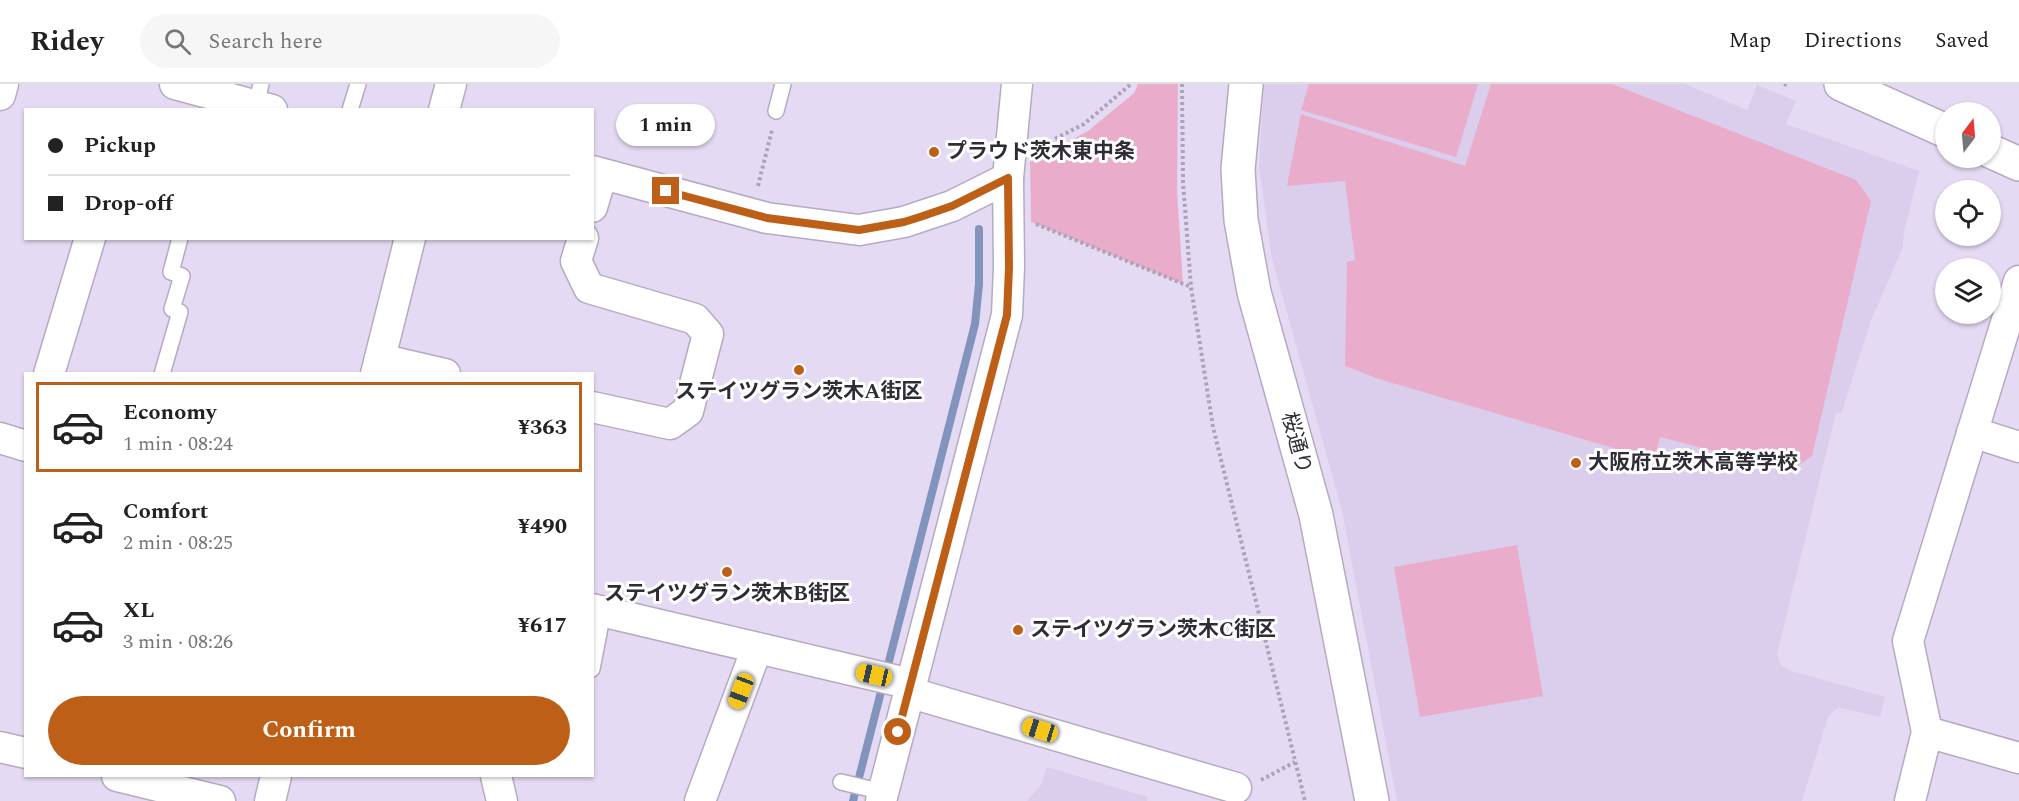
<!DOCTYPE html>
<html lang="en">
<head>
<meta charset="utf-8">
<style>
	:root { --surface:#fff; --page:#f6f6f6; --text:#222; --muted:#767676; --line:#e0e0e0; --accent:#be5f18 }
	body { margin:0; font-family:Spectral,"Noto Sans JP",serif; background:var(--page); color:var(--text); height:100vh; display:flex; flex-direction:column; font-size:22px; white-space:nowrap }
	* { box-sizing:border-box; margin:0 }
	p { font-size:20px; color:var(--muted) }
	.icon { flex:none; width:33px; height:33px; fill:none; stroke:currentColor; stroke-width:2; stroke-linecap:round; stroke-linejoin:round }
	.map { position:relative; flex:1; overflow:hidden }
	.sheet { position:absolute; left:24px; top:288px; width:570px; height:405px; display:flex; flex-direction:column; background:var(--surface); border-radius:0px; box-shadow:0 2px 4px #0004 }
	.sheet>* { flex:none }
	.hud { position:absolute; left:24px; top:24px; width:570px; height:132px; border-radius:0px; box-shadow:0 2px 4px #0004; display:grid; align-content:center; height:132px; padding:0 24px; background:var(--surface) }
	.needle { width:39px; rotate:16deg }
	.tools { position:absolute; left:1935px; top:18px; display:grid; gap:12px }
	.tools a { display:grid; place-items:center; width:66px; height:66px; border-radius:50%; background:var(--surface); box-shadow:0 2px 4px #0004; font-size:30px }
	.end { position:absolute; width:27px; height:27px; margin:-14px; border:8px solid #be5f18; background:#fff; box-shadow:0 0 0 3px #fff }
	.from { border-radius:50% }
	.bubble { position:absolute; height:42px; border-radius:21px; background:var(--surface); box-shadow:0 2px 4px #0004; font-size:20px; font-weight:700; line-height:42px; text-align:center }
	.car { position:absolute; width:18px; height:36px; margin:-18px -9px; border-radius:8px; box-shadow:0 0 4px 2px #0007; background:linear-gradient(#f5c518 24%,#345 0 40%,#f5c518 0 76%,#345 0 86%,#f5c518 0) }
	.hud b { display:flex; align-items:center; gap:21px; height:57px; font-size:22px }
	.hud b+b { border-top:2px solid var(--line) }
	.hud i { width:15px; height:15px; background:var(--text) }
	ul { padding:10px 0 0; list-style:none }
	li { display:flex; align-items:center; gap:18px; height:90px; margin:0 12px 9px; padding:0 12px; border:3px solid transparent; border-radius:0px }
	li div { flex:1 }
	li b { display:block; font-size:22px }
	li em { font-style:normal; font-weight:700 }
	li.selected { border-color:var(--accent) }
	li>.icon { width:54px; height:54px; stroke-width:1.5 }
	.button { display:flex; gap:12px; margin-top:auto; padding:12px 24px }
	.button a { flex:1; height:69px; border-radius:36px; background:var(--accent); color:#fff; font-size:24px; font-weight:700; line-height:69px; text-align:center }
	header { display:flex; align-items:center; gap:36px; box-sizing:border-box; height:84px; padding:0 30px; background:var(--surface); border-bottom:2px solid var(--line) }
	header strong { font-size:28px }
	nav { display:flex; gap:33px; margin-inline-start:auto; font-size:21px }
	.search { width:420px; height:54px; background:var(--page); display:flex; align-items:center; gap:15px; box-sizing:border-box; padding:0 21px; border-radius:33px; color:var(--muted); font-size:22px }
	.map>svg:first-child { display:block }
	.built { fill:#dbcdec }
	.green { fill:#e9adcb }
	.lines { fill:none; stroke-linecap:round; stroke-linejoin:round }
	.stream { stroke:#8294bc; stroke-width:8 }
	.lane-casing { stroke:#b5aac2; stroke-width:18 }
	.street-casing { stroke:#b5aac2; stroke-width:33 }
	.secondary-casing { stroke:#b5aac2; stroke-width:36 }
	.path { stroke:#aca3b7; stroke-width:4; stroke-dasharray:3 3; stroke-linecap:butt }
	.lane { stroke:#fff; stroke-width:15 }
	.street { stroke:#fff; stroke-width:30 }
	.secondary { stroke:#fff; stroke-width:33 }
	.route { stroke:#be5f18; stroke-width:8 }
	.poi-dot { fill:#be5f18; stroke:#fff; stroke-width:2 }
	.labels { text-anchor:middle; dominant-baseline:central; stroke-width:6; stroke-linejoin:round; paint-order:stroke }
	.poi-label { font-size:21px; font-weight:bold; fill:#302c35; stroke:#fff; text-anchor:start }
	.street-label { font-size:21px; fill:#302c35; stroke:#fff }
</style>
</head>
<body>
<header>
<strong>Ridey</strong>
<div class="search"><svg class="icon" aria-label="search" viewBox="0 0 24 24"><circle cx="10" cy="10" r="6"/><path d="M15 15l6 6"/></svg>Search here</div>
<nav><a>Map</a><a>Directions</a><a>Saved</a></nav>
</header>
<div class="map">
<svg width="2019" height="717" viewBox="0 0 2019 717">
	<rect width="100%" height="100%" fill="#e5daf3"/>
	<g class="built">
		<polygon points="1264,0 1685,0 1747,26 1757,1 1796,17 1786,40 1919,87 1904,148 1903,163 1872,234 1841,330 1836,329 1777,570 1781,581 1788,586 1885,613 1880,633 1840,624 1834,626 1828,633 1802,717 1397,717 1342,427 1272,175 1259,83"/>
		<polygon points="1047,683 1148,713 1147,717 1027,717 1041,701"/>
	</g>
	<g class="green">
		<polygon points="1138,0 1178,0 1177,106 1183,200 1031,138 1030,78 1088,47 1134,9"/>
		<polygon points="1309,0 1478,0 1456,73 1301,26"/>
		<polygon points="1491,0 1612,0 1856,96 1871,117 1812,372 1790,387 1660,353 1654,376 1379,295 1345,282 1347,178 1355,176 1345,97 1287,102 1301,30 1465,82"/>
		<polygon points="1517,461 1543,612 1420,633 1394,483"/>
	</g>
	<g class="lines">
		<g class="stream">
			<polyline points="886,589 975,240 979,200 979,145"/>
			<polyline points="853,717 883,600"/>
		</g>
		<g class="lane-casing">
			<g id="lane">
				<polyline points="256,21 261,0"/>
				<polyline points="350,26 358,0"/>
				<polyline points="776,27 783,0"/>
				<polyline points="162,290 180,228 172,225 182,192 171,188 180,154"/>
				<polyline points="592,585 603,528"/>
				<polyline points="841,698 883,708"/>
			</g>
		</g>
		<g class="street-casing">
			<g id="street">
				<polyline points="175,0 272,26"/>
				<polyline points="0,11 3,0"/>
				<polyline points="444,26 451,0"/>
				<polyline points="592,87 767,134 859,146 904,138 952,122 1008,94"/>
				<polyline points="592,123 602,90"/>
				<polyline points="583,154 576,177 589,204 695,235 708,250 688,327 670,340 592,323"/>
				<polyline points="380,275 445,290"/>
				<polyline points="49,290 90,154"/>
				<polyline points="376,290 410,154"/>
				<polyline points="1972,348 2019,363"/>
				<polyline points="0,354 26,362"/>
				<polyline points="592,525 911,600"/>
				<polyline points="908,608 1236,704"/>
				<polyline points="1927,648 2019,674"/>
				<polyline points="0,663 26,669"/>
				<polyline points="117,692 220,717"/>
				<polyline points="496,692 502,717"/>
				<polyline points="270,717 276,692"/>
				<polyline points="700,717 757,564"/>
				<polyline points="881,717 1007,231 1009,183 1008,94 1017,0"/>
				<polyline points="1910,717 1927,648 1908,557 2019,197"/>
			</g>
		</g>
		<g class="secondary-casing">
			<g id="secondary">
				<polyline points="1246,0 1238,85 1241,136 1254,208 1316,431 1372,717"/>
				<polyline points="1841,0 1946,47"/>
				<polyline points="1990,67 2019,80"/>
			</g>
		</g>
		<g class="path">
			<polyline points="1182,0 1183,98 1191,203 1213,343 1305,717"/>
			<polyline points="1784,0 1787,1"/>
			<polyline points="1039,63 1084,40 1131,0"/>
			<polyline points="758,102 772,46"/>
			<polyline points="1036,140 1191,203"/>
			<polyline points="1261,696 1295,678"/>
		</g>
		<use href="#lane" class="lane"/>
		<use href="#street" class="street"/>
		<use href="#secondary" class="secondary"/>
	</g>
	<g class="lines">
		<polyline class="route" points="666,107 767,134 859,146 904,138 920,133 952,122 1008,94 1009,183 1007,231 898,648"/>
	</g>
	<g class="poi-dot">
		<circle cx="934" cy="68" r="6"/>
		<circle cx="799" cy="286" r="6"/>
		<circle cx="1576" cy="379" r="6"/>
		<circle cx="727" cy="488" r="6"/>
		<circle cx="1018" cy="546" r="6"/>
	</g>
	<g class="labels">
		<g class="poi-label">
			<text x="946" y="68">プラウド茨木東中条</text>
			<text x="799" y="308" text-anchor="middle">ステイツグラン茨木A街区</text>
			<text x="1588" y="379">大阪府立茨木高等学校</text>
			<text x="727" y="510" text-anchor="middle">ステイツグラン茨木B街区</text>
			<text x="1030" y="546">ステイツグラン茨木C街区</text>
		</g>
		<g class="street-label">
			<text transform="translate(1296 359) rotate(75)">桜通り</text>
		</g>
	</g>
</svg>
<div class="tools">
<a><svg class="needle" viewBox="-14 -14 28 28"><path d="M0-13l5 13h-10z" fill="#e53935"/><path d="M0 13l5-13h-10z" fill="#767676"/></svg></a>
<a><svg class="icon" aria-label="locate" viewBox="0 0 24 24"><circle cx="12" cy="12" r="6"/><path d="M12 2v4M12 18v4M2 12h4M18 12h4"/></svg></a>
<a><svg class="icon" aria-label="layers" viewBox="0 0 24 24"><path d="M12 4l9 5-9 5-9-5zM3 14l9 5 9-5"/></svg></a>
</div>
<i class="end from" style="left:898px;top:648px"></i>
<i class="end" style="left:666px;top:107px"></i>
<div class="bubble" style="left:616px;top:20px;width:99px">1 min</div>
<i class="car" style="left:874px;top:591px;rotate:283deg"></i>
<i class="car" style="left:741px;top:607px;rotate:201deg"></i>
<i class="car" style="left:1040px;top:646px;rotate:287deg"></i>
<div class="hud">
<b><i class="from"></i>Pickup</b>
<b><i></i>Drop-off</b>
</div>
<section class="sheet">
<ul>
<li class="selected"><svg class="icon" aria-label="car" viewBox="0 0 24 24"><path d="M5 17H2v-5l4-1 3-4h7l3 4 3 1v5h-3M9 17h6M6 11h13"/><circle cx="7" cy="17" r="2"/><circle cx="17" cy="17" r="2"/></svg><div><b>Economy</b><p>1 min · 08:24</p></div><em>¥363</em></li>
<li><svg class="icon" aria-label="car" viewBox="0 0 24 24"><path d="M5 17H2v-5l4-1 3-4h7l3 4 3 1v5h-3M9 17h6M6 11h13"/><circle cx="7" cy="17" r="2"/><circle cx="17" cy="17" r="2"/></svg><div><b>Comfort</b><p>2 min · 08:25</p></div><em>¥490</em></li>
<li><svg class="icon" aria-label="car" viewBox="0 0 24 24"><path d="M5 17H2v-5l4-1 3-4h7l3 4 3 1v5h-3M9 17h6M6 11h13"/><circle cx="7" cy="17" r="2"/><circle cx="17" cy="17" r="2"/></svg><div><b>XL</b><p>3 min · 08:26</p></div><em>¥617</em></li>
</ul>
<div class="button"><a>Confirm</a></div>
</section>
</div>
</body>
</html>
